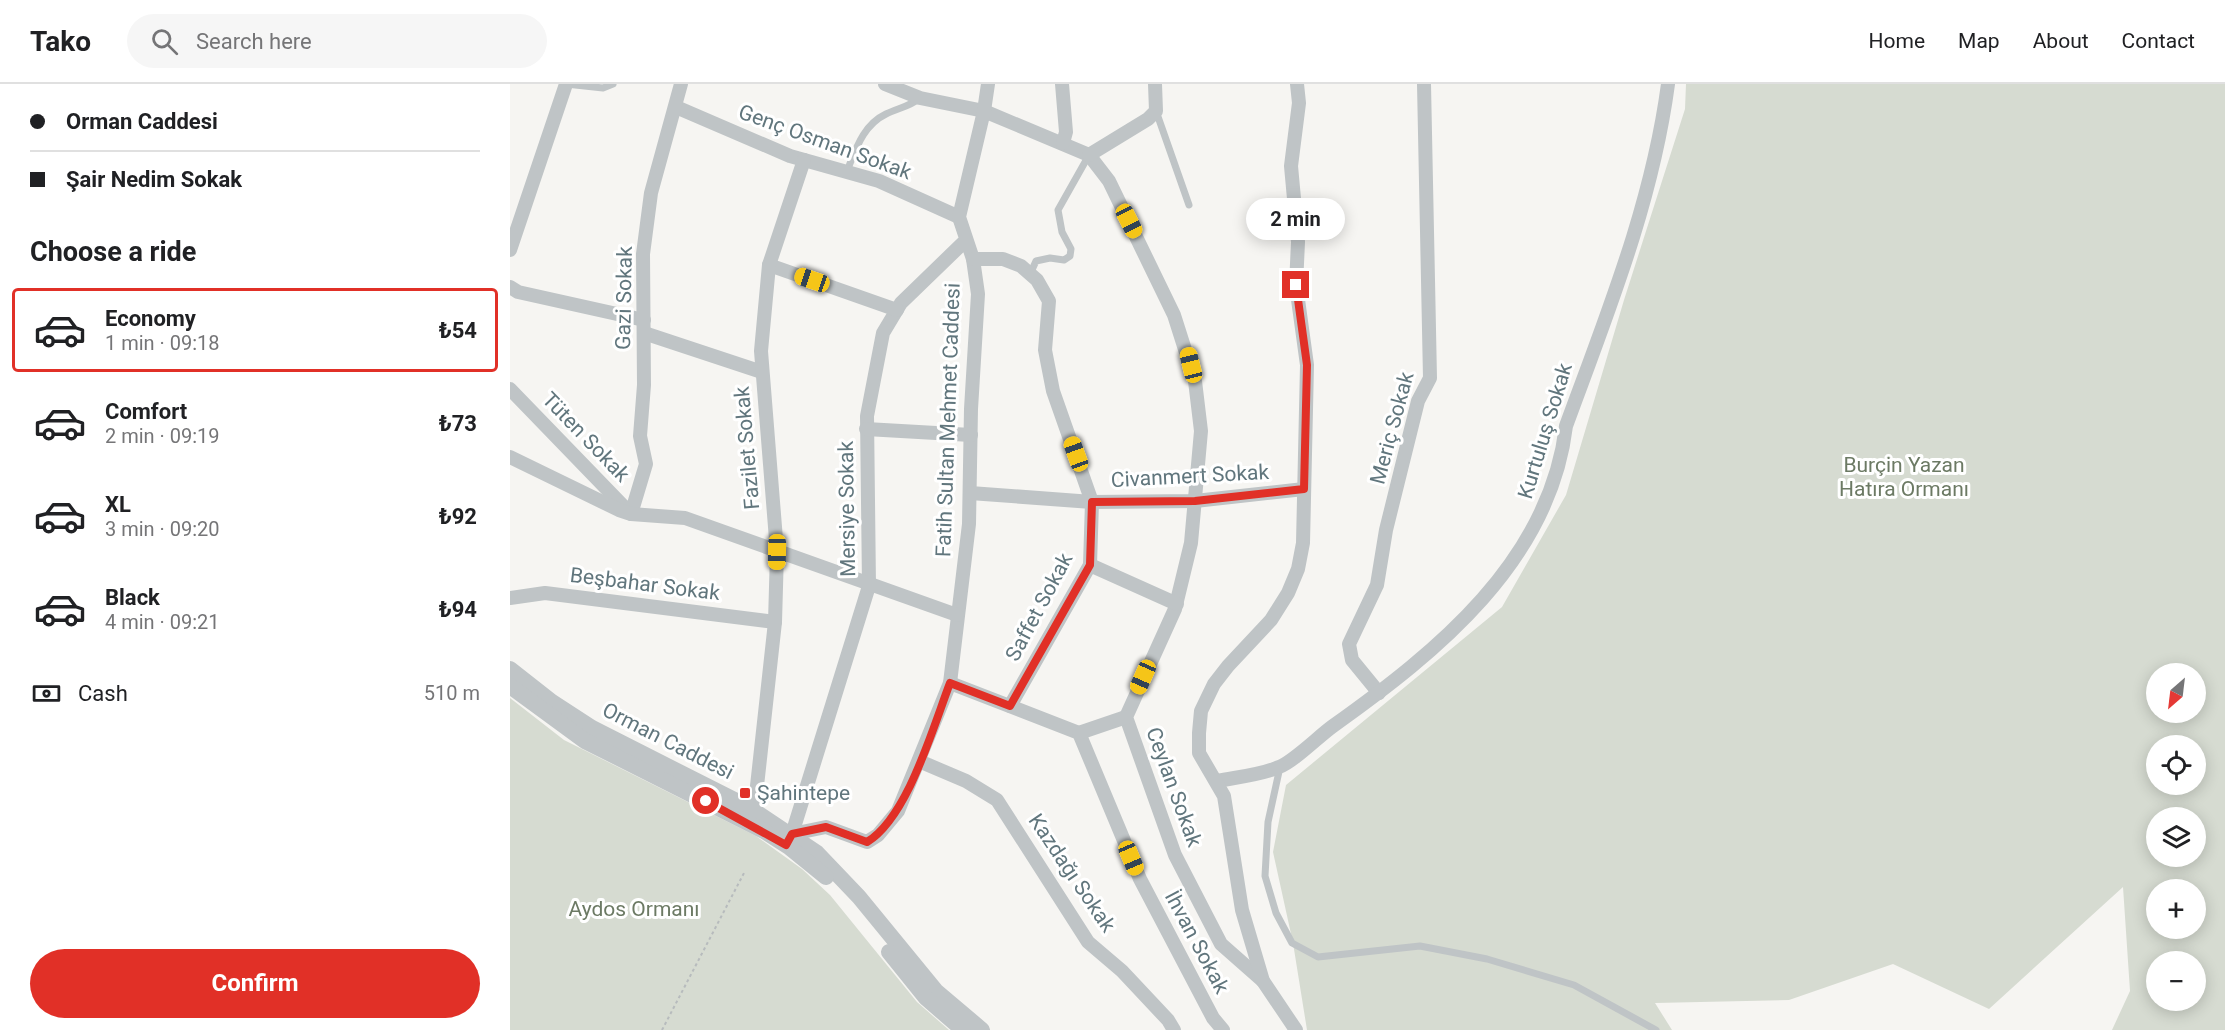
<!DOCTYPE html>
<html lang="en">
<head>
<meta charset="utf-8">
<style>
	:root { --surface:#fff; --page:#f6f6f6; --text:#202124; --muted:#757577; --line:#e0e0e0; --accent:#e13027 }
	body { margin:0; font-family:Roboto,sans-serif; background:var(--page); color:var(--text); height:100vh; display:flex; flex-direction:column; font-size:22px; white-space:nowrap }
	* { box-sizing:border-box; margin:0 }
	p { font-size:20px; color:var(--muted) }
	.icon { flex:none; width:33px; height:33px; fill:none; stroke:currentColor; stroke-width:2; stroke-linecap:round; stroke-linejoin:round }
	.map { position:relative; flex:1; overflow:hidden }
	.drawer { display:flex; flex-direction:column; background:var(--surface); width:510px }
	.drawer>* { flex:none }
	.top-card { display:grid; align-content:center; height:132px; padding:0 30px; background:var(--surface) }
	.needle { width:39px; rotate:208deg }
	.fabs { position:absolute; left:1636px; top:579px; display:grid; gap:12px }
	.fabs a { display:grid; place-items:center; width:60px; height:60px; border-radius:50%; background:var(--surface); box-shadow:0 3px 15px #0003; font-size:30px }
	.end { position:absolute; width:27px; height:27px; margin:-14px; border:8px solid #e13027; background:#fff; box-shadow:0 0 0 3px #fff }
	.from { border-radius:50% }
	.bubble { position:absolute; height:42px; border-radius:21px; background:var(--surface); box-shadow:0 3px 15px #0003; font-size:20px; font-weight:700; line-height:42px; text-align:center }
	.car { position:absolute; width:18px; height:36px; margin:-18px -9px; border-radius:8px; box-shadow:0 0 4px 2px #0007; background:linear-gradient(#f5c518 24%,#345 0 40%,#f5c518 0 76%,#345 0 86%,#f5c518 0) }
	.top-card b { display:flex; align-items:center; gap:21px; height:57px; font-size:22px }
	.top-card b+b { border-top:2px solid var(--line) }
	.top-card i { width:15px; height:15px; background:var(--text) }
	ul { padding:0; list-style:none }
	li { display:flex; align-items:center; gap:18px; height:84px; margin:0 12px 9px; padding:0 18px; border:3px solid transparent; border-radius:6px }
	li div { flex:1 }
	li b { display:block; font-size:22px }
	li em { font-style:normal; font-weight:700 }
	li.current { border-color:var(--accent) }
	li>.icon { width:54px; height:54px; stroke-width:1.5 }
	h2 { padding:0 30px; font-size:27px; line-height:72px }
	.pay { display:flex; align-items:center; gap:15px; height:66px; padding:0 30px; font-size:22px }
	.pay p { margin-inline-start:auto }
	.primary-button { display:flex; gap:12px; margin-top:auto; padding:12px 30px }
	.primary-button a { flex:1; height:69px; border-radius:36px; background:var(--accent); color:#fff; font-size:24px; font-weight:700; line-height:69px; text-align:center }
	header { display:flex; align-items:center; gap:36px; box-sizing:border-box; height:84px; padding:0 30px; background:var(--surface); border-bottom:2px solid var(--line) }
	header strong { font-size:28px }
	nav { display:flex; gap:33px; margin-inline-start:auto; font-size:21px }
	.search { width:420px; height:54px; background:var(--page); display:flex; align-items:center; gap:15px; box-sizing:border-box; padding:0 21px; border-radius:33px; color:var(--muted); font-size:22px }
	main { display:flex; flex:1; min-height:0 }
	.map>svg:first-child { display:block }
	.green { fill:#d6dbd1; fill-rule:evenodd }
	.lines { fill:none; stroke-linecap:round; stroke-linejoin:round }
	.path { stroke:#b7bbbd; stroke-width:2; stroke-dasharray:3 3; stroke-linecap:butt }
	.service { stroke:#bfc4c6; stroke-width:7 }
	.minor { stroke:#bfc4c6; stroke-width:14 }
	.tertiary { stroke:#bfc4c6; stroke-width:16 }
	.route { stroke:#e13027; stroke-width:8 }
	.poi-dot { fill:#e13027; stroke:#fff; stroke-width:2 }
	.labels { text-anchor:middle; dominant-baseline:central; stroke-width:6; stroke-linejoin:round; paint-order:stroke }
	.street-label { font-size:21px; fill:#61767d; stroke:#fff }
	.park-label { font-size:21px; fill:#6c7a64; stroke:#fff }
	.poi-label { font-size:21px; fill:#61767d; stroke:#fff; text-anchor:start }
</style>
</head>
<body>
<header>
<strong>Tako</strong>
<div class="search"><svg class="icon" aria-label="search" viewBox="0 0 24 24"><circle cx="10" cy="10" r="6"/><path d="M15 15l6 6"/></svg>Search here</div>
<nav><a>Home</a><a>Map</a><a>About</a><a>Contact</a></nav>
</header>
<main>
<section class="drawer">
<div class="top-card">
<b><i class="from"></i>Orman Caddesi</b>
<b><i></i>Şair Nedim Sokak</b>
</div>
<h2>Choose a ride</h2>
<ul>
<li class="current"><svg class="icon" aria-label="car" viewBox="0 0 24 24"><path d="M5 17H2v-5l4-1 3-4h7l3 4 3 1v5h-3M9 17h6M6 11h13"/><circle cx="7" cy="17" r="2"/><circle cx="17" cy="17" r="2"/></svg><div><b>Economy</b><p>1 min · 09:18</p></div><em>₺54</em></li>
<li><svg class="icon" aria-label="car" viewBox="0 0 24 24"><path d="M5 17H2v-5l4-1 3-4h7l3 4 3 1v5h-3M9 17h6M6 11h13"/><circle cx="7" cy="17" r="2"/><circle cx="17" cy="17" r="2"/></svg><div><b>Comfort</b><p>2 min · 09:19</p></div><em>₺73</em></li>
<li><svg class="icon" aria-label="car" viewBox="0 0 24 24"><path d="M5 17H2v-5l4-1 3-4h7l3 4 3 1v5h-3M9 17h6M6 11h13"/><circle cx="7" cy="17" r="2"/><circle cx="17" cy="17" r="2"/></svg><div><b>XL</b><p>3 min · 09:20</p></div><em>₺92</em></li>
<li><svg class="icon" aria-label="car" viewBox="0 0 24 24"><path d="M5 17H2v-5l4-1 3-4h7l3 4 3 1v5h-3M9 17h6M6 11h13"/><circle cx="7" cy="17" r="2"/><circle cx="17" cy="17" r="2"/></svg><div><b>Black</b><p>4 min · 09:21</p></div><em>₺94</em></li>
</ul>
<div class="pay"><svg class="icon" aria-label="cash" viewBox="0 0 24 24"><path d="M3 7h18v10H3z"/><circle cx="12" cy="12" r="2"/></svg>Cash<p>510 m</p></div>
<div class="primary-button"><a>Confirm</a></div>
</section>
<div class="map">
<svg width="1715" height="946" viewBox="0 0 1715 946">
	<rect width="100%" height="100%" fill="#f6f5f2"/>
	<g class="green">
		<path d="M1176,0h539v946h-113l18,-39 -7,-104 -134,122 -96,-45 -104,36 -134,3 17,27h-365l-14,-87 -20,-91 13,-67 216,-178 64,-112 58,-195 61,-191zM1647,590h39v38h-39zM1647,662h39v38h-39zM1647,734h39v38h-39zM1647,806h39v38h-39zM1647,878h39v38h-39z"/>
		<polygon points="0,614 54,656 246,752 292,785 320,811 407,918 439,946 0,946"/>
	</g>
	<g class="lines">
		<polyline class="path" points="152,946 234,789"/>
		<g class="service">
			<polyline points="56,0 93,4 103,0"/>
			<polyline points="646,27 679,121"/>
			<path d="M337,87c9,-22 16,-46 39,-57 12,-6 23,-7 34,-16"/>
			<polyline points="521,188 526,177 540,174 554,176 560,172 561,165 552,148 548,126 579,71"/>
			<polyline points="770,683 758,738 755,792 766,829 782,859 808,873 910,862 977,875 1064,901 1146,946"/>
		</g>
		<g class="minor">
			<polyline points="375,0 410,14 474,27 579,71 599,97 664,231 685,297 691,347 681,459 665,525 616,633 665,771 711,860 753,897"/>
			<polyline points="552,0 556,48 553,59"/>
			<polyline points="166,23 280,72 369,97 449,133"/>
			<polyline points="579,71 638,35 646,27 645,0"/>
			<polyline points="455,157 391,219 373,249 357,332 359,502 282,750 316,743 357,758 368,751 388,727 440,599 459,440 461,325 468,210 463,175 449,133 474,27 478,0"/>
			<polyline points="0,166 56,0"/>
			<polyline points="463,175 493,175 511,182 527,196 539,217 535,266 543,307 582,418 580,481 500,622"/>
			<polyline points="259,181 387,226"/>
			<polyline points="0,203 8,208 134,236"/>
			<polyline points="134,249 252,288"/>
			<polyline points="0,305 121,430 136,380 130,352 134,301 133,170 141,109 171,0"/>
			<polyline points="356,345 461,351"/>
			<polyline points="0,373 109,426 121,430 175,434 447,531"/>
			<polyline points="460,409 582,418 685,417 794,405"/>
			<polyline points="580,481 667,520"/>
			<polyline points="0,514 35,509 265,538"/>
			<polyline points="440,599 569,649 630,795 703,934 713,946"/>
			<polyline points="869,609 842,576 839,560 867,501 876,446 908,317 920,294 914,0"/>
			<polyline points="569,649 616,633"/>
			<polyline points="409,677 456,697 487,716 578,858 612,887 658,936 664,946"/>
			<path d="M707,697c20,-4 44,-6 62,-14 14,-5 40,-31 54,-41 104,-74 217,-165 233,-300 41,-112 86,-222 102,-342"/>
			<polyline points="240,724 246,711 265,538 267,468 251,267 259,181 294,76"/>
			<polyline points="786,946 753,897 732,826 714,712 689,669 689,649 691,627 704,600 718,582 761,536 778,509 788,485 793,459 797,281 786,201 788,158 781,82 789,19 787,0"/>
		</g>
		<g class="tertiary">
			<polyline points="0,585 42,618 82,644 240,724 307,769 349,813 426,907 472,946"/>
			<polyline points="0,602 75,657 254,747 279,763 316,793"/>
			<polyline points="379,868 416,914 453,946"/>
		</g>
	</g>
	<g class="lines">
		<path class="route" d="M196,717l80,44 6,-11 34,-7 41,15c41,-25 66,-115 83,-159l60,23 80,-141 2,-63 103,-1 109,-12 3,-124 -11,-80"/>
	</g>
	<rect class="poi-dot" x="229" y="703" width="12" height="12" rx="3"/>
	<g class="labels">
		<g class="street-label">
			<text transform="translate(315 58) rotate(20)">Genç Osman Sokak</text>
			<text transform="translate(114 214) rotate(-89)">Gazi Sokak</text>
			<text transform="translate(438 336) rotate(-88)">Fatih Sultan Mehmet Caddesi</text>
			<text transform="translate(882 344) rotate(-75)">Meriç Sokak</text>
			<text transform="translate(1035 347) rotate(-73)">Kurtuluş Sokak</text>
			<text transform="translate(76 353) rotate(46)">Tüten Sokak</text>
			<text transform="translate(237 364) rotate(-95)">Fazilet Sokak</text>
			<text transform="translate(680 392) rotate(-3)">Civanmert Sokak</text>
			<text transform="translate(337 425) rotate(-91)">Mersiye Sokak</text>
			<text transform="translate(135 500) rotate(7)">Beşbahar Sokak</text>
			<text transform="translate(529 523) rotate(-62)">Saffet Sokak</text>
			<text transform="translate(158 657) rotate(27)">Orman Caddesi</text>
			<text transform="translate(664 703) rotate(70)">Ceylan Sokak</text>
			<text transform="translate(562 789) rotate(56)">Kazdağı Sokak</text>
			<text transform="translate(687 858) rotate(62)">İhvan Sokak</text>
		</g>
		<g class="park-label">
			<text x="1394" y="381">Burçin Yazan<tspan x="1394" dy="24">Hatıra Ormanı</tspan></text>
			<text x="124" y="825">Aydos Ormanı</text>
		</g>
		<g class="poi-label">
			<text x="247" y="709">Şahintepe</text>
		</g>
	</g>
</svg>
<div class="fabs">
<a><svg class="needle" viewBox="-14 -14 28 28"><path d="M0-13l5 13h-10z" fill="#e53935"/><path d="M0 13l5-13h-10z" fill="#757577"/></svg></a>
<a><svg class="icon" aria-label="locate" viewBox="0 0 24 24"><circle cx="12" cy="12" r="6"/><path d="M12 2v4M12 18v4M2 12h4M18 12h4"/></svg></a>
<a><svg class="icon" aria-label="layers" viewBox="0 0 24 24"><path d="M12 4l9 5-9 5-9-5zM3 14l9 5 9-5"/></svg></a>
<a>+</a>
<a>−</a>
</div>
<i class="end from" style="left:196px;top:717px"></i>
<i class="end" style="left:786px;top:201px"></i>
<div class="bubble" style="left:736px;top:114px;width:99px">2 min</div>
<i class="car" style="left:619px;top:137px;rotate:153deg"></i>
<i class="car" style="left:302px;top:196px;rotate:289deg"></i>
<i class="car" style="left:681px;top:281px;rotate:346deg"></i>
<i class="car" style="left:566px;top:370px;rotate:340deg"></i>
<i class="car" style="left:267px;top:468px;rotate:181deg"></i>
<i class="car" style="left:633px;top:593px;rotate:204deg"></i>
<i class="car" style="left:621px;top:774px;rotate:157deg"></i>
</div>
</main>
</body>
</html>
